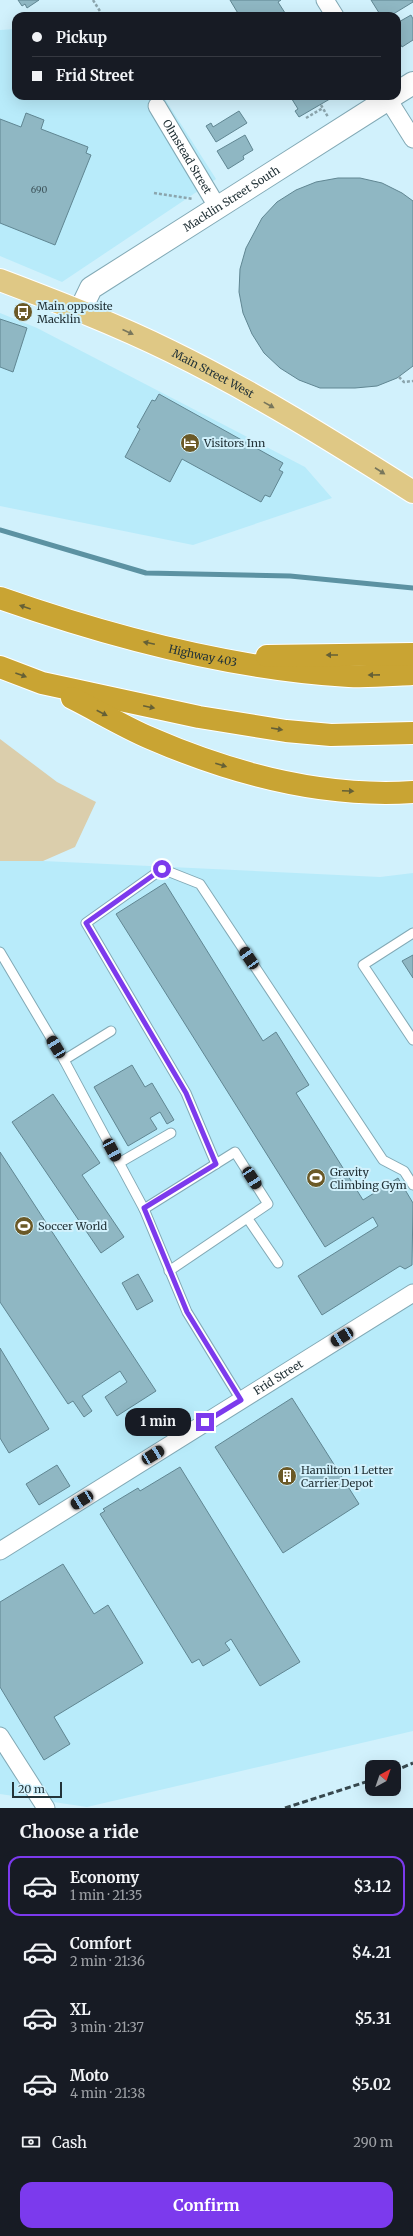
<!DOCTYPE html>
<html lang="en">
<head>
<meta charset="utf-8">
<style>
	:root { --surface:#171b24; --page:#20242c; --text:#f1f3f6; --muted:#9ea1a6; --line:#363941; --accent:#7c3aed }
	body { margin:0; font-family:Merriweather,serif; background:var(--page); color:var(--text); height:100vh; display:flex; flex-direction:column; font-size:15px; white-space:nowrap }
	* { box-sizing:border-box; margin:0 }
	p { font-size:13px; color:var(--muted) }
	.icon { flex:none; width:22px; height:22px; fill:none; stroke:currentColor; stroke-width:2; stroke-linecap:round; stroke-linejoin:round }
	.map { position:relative; height:1808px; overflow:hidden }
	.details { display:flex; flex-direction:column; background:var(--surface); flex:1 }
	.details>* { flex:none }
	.top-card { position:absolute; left:12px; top:12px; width:389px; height:88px; border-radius:12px; box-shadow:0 4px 16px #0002; display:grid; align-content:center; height:88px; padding:0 20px; background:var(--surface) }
	.needle { width:26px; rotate:40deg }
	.controls { position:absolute; left:365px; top:1760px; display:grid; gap:8px }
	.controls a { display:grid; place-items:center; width:36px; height:36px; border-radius:8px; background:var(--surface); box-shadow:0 4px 16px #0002; font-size:20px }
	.scale { position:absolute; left:12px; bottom:10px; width:50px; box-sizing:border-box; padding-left:4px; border:2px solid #233338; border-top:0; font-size:11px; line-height:14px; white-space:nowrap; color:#233338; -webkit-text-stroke:3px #d1f1fc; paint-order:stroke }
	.end { position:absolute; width:18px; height:18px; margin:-9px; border:5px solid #7c3aed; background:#fff; box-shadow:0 0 0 2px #fff }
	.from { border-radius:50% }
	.bubble { position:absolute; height:28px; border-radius:12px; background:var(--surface); box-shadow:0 4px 16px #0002; font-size:13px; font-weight:700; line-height:28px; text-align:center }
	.car { position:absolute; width:12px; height:24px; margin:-12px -6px; border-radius:5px; box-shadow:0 0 3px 1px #0007; background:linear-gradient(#222 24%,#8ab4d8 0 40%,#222 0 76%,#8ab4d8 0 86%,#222 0) }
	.top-card b { display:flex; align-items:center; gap:14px; height:38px; font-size:15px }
	.top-card b+b { border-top:1px solid var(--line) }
	.top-card i { width:10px; height:10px; background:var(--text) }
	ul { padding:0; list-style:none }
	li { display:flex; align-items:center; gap:12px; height:60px; margin:0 8px 6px; padding:0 12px; border:2px solid transparent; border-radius:12px }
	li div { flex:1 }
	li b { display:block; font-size:15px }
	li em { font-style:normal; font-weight:700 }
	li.current { border-color:var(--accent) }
	li>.icon { width:36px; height:36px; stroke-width:1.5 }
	h2 { padding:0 20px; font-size:18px; line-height:48px }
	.pay { display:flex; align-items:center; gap:10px; height:44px; padding:0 20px; font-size:15px }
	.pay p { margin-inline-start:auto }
	.action { display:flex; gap:8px; margin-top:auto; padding:8px 20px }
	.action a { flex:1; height:46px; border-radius:12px; background:var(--accent); color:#fff; font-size:16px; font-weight:700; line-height:46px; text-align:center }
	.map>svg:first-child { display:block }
	.built { fill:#b8ebfa }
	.green { fill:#dbceac }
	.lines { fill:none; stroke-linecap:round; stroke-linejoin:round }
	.stream { stroke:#5c92a2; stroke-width:5 }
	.building { fill:#8fb7c3; stroke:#608692 }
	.lane-casing { stroke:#82a9b5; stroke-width:11 }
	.street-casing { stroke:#82a9b5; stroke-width:19 }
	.secondary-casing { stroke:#82a9b5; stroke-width:24 }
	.primary-casing { stroke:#fff; stroke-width:24 }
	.highway-casing { stroke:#fff; stroke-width:24 }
	.path { stroke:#8ba5ad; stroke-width:2.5; stroke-dasharray:3 2; stroke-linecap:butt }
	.lane { stroke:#fff; stroke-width:9 }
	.street { stroke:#fff; stroke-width:17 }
	.secondary { stroke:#fff; stroke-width:22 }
	.primary { stroke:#dfc885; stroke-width:22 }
	.highway { stroke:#c9a433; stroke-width:22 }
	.rail { stroke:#37484e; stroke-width:3; stroke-dasharray:6 3; stroke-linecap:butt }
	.oneway { fill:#78765b }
	.oneway2 { fill:#656036 }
	.route { stroke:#7c3aed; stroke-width:5 }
	.labels { text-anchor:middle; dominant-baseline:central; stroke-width:4; stroke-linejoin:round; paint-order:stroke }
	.number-label { font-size:9px; fill:#3e545b }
	.street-label { font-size:11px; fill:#233338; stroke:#d1f1fc }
	.poi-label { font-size:11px; fill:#233338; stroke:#d1f1fc; text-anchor:start }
</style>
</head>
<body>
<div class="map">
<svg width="413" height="1808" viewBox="0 0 413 1808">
	<rect width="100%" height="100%" fill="#d1f1fc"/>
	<g class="built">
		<polygon points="16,29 16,96 163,96 216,179 62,282 0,256 0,30"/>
		<polygon points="0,313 37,328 305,467 332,498 193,545 0,506"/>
		<polygon points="0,861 43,861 380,877 413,873 413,1731 87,1807 0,1794"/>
	</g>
	<polygon class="green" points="0,739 57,782 96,802 75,847 43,861 0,861"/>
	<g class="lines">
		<polyline class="stream" points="0,530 146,573 290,576 413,588"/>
	</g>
	<g class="building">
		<polygon points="18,0 39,0 27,8 25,4 22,6"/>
		<polygon points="230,0 281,0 278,2 287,16 237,16 239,15"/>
		<polygon points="371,0 413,0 413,2 390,16 381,16"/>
		<polygon points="411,15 413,19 413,40 402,47 397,38 397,23"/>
		<polygon points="290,96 335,96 299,117 295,111 298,109"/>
		<polygon points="239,111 247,123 216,142 206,126 211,123 213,127"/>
		<polygon points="26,113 44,120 41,129 88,147 86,153 91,155 55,245 0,223 0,119 21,127"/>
		<polygon points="245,135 253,150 243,156 244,159 228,169 217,151"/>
		<polygon points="338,178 360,178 382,183 402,193 413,201 413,366 397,378 377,386 355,388 320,388 299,380 280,368 264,353 252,334 243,313 239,292 240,269 246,248 262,218 277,202 296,190 316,182"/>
		<polygon points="0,319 27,328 13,372 0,367"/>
		<polygon points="159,394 283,463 279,470 283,472 270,497 265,495 261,502 182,459 170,482 125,457 140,429 137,427 152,400 155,401"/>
		<polygon points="165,883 263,1041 276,1032 309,1085 296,1093 363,1200 398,1178 413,1203 412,1265 405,1269 400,1266 322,1315 298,1276 378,1226 373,1217 325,1247 116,914"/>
		<polygon points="413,955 413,978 402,961"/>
		<polygon points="132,1065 145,1087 152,1083 174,1120 167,1124 160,1112 150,1118 157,1129 128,1146 94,1087"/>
		<polygon points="53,1094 100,1163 82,1175 124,1237 101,1253 12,1122"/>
		<polygon points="0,1152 156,1391 117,1416 105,1397 127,1382 120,1371 82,1396 92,1411 84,1417 73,1401 68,1404 0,1302"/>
		<polygon points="138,1274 153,1301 137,1310 122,1283"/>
		<polygon points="0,1348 49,1429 9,1453 0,1438"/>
		<polygon points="292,1398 359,1504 283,1553 215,1447"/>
		<polygon points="57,1465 70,1486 39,1505 26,1484"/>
		<polygon points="180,1467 300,1662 260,1686 231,1639 225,1643 230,1650 203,1666 199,1659 192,1663 100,1514 105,1511 103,1509 138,1488 140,1491"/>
		<polygon points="63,1564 94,1614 108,1605 143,1663 54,1717 70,1744 44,1760 0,1687 0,1602"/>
	</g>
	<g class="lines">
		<g class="lane-casing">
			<g id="lane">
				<polyline points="413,933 363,965 413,1040"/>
				<polyline points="0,952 64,1060 144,1209 187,1312 241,1400"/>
				<polyline points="64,1060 111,1031"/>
				<polyline points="119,1163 171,1133"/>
				<polyline points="216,1164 186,1093 86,923 162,869 200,884 383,1160 404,1171 413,1185"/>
				<polyline points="144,1209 235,1152 268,1204 169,1271"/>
				<polyline points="248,1219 278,1263"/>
			</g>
		</g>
		<g class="street-casing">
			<g id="street">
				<polyline points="325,0 335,16"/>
				<polyline points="386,96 413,139"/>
				<path id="s1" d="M157,106l61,102"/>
				<path id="s2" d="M0,1551l413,-258"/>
				<polyline points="0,1736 46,1808"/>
			</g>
		</g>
		<g class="secondary-casing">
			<g id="secondary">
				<polyline points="397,93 413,83"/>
				<path id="s3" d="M80,311l11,-23 302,-192"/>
			</g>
		</g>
		<g class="primary-casing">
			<g id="primary">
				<path id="s4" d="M0,280c58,22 115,44 170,71 84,41 164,91 243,141"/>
			</g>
		</g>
		<g class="highway-casing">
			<g id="highway">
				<path id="s5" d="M0,598c111,39 231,71 349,78 21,1 43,-1 64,-2"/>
				<polyline points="267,656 413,654"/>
				<polyline points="0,667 42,683 199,717 286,731 331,735 413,733"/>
				<path d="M72,698c26,13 52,29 78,40 83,36 172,60 263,54"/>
			</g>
		</g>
		<g class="path">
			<polyline points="93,0 103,16"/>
			<polyline points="321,105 328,117"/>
			<polyline points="306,118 323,108"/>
			<polyline points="154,193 193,199"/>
			<polyline points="399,377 404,382 413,381"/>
		</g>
		<use href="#lane" class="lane"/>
		<use href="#street" class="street"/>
		<use href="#secondary" class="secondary"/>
		<use href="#primary" class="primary"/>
		<use href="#highway" class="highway"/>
		<g class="rail">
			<polyline points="394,1771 413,1763"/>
			<polyline points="285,1808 372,1780"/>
		</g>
	</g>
	<defs><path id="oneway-solid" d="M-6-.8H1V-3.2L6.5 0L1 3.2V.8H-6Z"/></defs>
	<g class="oneway">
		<use href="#oneway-solid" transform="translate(128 332) rotate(24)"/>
		<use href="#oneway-solid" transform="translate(269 405) rotate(29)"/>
		<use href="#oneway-solid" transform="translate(380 471) rotate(33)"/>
	</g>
	<g class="oneway2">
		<use href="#oneway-solid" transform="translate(25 607) rotate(-161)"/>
		<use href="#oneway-solid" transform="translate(149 643) rotate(-168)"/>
		<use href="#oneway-solid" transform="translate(332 655) rotate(-180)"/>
		<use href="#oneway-solid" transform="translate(21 675) rotate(20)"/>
		<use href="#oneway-solid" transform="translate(374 675) rotate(179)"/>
		<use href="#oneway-solid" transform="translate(149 707) rotate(12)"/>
		<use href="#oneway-solid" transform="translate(102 713) rotate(27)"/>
		<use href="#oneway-solid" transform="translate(277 729) rotate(9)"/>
		<use href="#oneway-solid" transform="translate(221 765) rotate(17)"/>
		<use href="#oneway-solid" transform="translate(348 791) rotate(3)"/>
	</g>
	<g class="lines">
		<polyline class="route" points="162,869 86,923 186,1093 216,1164 144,1208 187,1312 241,1400 205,1422"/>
	</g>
	<defs>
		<g id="bus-disc" transform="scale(1)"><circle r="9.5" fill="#6b5927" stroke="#d1f1fc"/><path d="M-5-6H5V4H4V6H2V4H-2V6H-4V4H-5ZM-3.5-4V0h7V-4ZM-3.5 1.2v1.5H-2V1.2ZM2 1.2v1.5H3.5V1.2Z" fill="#fff"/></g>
		<g id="hotel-disc" transform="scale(1)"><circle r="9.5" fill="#6b5927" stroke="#d1f1fc"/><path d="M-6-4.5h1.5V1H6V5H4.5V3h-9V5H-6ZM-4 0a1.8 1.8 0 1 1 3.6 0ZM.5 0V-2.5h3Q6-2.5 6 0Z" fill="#fff"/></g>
		<g id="stadium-disc" transform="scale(1)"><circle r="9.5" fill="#6b5927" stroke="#d1f1fc"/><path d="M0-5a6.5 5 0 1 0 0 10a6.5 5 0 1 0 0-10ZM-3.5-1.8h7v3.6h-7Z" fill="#fff"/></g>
		<g id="building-disc" transform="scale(1)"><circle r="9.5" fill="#6b5927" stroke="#d1f1fc"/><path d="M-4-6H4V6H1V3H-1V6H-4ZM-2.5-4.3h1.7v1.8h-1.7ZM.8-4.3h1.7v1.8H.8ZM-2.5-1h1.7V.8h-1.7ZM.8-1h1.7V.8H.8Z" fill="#fff"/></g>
	</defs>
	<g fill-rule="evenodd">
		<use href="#bus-disc" x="23" y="312"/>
		<use href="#hotel-disc" x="190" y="443"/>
		<use href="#stadium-disc" x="316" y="1178"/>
		<use href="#stadium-disc" x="24" y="1226"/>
		<use href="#building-disc" x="287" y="1476"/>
	</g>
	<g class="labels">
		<g class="number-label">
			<text x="39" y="189">690</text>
		</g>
		<g class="street-label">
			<text stroke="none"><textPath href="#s1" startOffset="59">Olmstead Street</textPath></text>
			<text stroke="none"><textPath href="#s3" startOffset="192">Macklin Street South</textPath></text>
			<text stroke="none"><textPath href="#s4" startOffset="233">Main Street West</textPath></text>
			<text stroke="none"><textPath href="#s5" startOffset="211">Highway 403</textPath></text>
			<text stroke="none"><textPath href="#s2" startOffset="328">Frid Street</textPath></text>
		</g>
		<g class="poi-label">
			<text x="37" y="306">Main opposite<tspan x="37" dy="13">Macklin</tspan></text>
			<text x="204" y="443">Visitors Inn</text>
			<text x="330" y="1172">Gravity<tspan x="330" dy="13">Climbing Gym</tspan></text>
			<text x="38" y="1226">Soccer World</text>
			<text x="301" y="1470">Hamilton 1 Letter<tspan x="301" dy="13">Carrier Depot</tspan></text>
		</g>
	</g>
</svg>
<div class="controls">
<a><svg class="needle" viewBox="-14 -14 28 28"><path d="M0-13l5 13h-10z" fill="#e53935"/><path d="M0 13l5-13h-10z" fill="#9ea1a6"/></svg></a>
</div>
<div class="scale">20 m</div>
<i class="end from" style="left:162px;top:869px"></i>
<i class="end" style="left:205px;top:1422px"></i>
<div class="bubble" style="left:125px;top:1408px;width:66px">1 min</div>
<i class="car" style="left:249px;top:958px;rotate:326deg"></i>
<i class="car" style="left:56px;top:1047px;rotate:329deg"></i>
<i class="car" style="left:112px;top:1150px;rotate:152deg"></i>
<i class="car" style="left:252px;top:1178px;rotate:147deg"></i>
<i class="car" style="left:342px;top:1337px;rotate:238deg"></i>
<i class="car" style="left:153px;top:1455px;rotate:58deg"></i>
<i class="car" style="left:82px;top:1500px;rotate:238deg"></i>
<div class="top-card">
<b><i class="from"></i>Pickup</b>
<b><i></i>Frid Street</b>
</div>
</div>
<section class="details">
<h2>Choose a ride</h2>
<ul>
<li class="current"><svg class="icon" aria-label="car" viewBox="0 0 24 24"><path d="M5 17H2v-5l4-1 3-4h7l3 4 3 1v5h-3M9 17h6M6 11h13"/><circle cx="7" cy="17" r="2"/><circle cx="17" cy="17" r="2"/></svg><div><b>Economy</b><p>1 min · 21:35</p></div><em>$3.12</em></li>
<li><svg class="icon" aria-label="car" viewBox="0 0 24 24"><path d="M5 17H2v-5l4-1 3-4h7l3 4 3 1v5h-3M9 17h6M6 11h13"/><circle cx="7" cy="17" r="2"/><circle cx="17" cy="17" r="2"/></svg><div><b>Comfort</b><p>2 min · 21:36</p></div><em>$4.21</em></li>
<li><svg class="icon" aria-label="car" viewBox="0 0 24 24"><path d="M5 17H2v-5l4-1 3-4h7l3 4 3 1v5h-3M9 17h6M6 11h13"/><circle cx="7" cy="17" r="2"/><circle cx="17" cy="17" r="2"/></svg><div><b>XL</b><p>3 min · 21:37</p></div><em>$5.31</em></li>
<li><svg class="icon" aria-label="car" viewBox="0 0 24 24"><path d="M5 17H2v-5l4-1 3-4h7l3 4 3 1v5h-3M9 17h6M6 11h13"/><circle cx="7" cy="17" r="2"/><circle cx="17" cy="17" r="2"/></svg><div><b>Moto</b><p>4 min · 21:38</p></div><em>$5.02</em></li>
</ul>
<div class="pay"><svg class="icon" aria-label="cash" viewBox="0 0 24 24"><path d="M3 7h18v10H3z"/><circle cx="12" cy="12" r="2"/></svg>Cash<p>290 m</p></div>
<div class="action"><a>Confirm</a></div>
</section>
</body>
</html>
